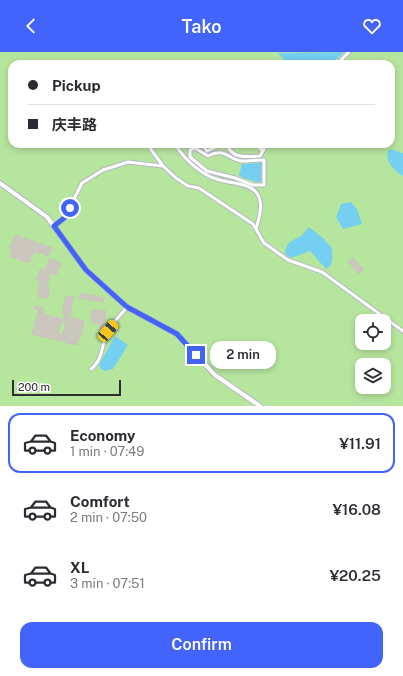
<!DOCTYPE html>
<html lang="en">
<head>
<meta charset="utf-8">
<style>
	:root { --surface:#fff; --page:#f2f2f3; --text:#2b2b33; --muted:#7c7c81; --line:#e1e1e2; --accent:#4264fb }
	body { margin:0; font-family:"Public Sans","Noto Sans SC",sans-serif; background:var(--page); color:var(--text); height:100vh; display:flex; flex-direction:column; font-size:15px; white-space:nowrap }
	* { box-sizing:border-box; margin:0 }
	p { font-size:13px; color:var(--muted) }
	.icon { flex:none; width:22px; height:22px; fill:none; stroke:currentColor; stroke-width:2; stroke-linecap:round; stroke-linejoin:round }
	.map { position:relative; height:354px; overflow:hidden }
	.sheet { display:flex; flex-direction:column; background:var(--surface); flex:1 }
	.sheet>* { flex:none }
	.top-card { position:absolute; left:8px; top:8px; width:387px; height:88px; border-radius:12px; box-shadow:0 2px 6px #0003; display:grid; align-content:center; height:88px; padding:0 20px; background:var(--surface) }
	.tools { position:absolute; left:355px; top:262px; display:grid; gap:8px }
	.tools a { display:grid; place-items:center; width:36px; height:36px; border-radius:8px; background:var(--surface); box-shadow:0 2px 6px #0003; font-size:20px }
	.scale { position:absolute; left:12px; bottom:10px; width:109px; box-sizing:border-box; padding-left:4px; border:2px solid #2e2e2e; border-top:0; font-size:11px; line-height:14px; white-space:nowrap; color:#2e2e2e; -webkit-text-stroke:3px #fff; paint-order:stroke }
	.end { position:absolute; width:18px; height:18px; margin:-9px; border:5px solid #4264fb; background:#fff; box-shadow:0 0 0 2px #fff }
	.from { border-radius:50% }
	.bubble { position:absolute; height:28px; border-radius:12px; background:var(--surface); box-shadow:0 2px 6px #0003; font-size:13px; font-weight:600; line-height:28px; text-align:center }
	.car { position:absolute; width:12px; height:24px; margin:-12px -6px; border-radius:5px; box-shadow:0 0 3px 1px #0007; background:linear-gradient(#f5c518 24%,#345 0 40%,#f5c518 0 76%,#345 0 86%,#f5c518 0) }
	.top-card b { display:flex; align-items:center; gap:14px; height:38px; font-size:15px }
	.top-card b+b { border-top:1px solid var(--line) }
	.top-card i { width:10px; height:10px; background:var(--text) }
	ul { padding:7px 0 0; list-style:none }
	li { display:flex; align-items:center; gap:12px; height:60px; margin:0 8px 6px; padding:0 12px; border:2px solid transparent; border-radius:12px }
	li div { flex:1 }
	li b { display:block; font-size:15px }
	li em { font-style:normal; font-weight:600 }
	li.selected { border-color:var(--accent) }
	li>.icon { width:36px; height:36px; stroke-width:1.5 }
	.cta { display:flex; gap:8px; margin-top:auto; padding:8px 20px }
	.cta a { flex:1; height:46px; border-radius:12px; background:var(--accent); color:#fff; font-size:16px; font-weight:600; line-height:46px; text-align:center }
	header { display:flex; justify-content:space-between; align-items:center; height:52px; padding:0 20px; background:var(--accent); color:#fff; font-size:18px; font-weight:600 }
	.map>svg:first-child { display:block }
	.green { fill:#b6e59e; fill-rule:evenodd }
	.water { fill:#75cff0 }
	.building { fill:#cbc7bf; stroke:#cbc5ba }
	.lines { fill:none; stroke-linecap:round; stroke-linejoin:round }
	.street-casing { stroke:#b4b7c1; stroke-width:5 }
	.secondary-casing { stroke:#b4b7c1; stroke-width:6 }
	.path { stroke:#c9c9c9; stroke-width:1; stroke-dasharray:3 2; stroke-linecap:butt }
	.street { stroke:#fff; stroke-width:3 }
	.secondary { stroke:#fff; stroke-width:4 }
	.route { stroke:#4264fb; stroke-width:5 }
</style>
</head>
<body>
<header><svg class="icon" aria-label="back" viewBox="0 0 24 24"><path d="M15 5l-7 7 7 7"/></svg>Tako<svg class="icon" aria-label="heart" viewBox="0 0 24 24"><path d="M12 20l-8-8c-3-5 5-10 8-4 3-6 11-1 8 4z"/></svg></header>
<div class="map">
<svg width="403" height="354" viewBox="0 0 403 354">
	<rect width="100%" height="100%" fill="#efe9e1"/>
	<path class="green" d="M0,0h403v354h-403zM12,12h379v80h-379zM362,269h22v22h-22zM362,313h22v22h-22z"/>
	<g class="water">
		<polygon points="344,0 331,12 288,12 278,1"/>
		<path d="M391,97l12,4v23c-9,-5 -18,-15 -15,-25z"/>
		<polygon points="262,111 261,131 243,126 239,123 242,112"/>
		<polygon points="351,150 357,157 362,172 343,177 336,165 341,152"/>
		<path d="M309,175l15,12 8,9c0,8 2,18 -6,21l-16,-18 -19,7 -6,-4c2,-17 11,-12 18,-20 3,-3 3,-5 6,-7z"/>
		<polygon points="115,284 128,293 113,317 105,319 100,316 99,313"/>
	</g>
	<g class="building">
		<polygon points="16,183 52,196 48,204 34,199 29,211 10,204 12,198 9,197"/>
		<polygon points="50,206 61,211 56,223 50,221 47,235 49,235 48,246 38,245 40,229 36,228 40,217 44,219"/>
		<polygon points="353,206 364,217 359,222 348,210"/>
		<polygon points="80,241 104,246 103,250 79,246"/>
		<polygon points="66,244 74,245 70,265 84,269 82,283 80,282 77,293 32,282 39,257 34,257 35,254 43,255 44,262 62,267 58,281 63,283 66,270 63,269 65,262 62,261"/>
		<polygon points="92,258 106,259 103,282 99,282 100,272 91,270"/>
	</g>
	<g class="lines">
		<g class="street-casing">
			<g id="street">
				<polyline points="337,12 349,0"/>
				<polyline points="147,92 163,114"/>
				<path d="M175,92c9,15 27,32 45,36 10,3 27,3 35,11 10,10 4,27 1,38"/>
				<polyline points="202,92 207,99 222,92"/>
				<path d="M226,92c7,15 19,13 34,12l7,-12"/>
				<polyline points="255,92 263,99"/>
				<path d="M195,96l13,8c18,-9 19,3 33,5 8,0 16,-1 23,-1v25h-11l-18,-7 -28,-7 -17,-14v-7z"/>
				<polyline points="54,174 68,163 70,155 82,131 103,118 128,110 163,114 176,126 188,134 199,136 253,172 264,191 288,208 322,220 403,279"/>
				<path d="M91,317c12,-9 11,-25 16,-37 5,-9 14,-17 20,-25"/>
			</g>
		</g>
		<g class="secondary-casing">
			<polyline id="secondary" points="0,131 47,165 86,218 127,255 177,282 215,323 260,354"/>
		</g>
		<g class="path">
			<polyline points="372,0 386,12"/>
			<polyline points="391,16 403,25"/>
		</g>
		<use href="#street" class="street"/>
		<use href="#secondary" class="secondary"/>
	</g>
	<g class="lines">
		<polyline class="route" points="70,156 68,163 54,174 86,218 127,255 177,282 196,303"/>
	</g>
</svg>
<div class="tools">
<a><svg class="icon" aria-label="locate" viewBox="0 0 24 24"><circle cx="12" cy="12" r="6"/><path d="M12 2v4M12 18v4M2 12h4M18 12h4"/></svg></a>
<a><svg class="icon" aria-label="layers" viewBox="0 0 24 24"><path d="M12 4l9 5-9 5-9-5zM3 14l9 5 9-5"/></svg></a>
</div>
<div class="scale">200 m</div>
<i class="end from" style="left:70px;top:156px"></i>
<i class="end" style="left:196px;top:303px"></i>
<div class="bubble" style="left:210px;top:289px;width:66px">2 min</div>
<i class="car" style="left:108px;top:279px;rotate:40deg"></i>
<div class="top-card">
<b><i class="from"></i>Pickup</b>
<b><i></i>庆丰路</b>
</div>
</div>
<section class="sheet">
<ul>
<li class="selected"><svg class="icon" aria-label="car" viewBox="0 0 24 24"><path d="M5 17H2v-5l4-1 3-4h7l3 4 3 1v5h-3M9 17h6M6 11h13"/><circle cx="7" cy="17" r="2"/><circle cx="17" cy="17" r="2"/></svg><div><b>Economy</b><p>1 min · 07:49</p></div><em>¥11.91</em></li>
<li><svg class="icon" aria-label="car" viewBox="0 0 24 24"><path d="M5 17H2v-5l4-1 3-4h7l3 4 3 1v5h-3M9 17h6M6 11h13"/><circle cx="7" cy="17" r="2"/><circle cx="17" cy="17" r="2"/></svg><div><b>Comfort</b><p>2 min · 07:50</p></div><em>¥16.08</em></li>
<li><svg class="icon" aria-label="car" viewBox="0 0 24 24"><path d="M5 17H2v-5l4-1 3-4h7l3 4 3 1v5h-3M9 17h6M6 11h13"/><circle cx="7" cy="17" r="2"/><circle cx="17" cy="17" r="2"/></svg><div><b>XL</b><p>3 min · 07:51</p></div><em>¥20.25</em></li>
</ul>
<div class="cta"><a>Confirm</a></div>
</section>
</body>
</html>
